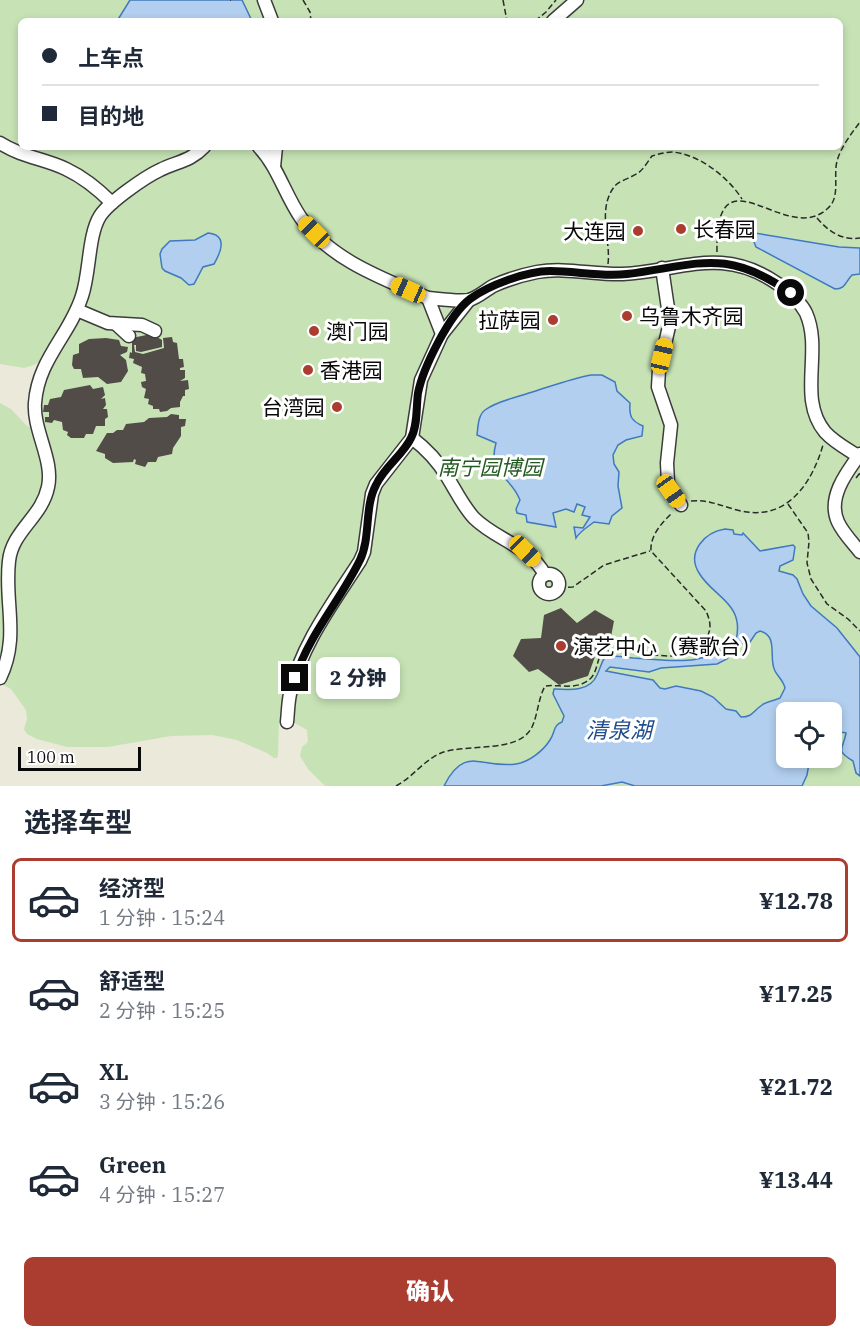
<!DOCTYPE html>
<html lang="zh">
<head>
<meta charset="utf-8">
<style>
	:root { --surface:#fff; --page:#f6f6f7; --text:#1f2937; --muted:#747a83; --line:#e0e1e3; --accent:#ab3d30 }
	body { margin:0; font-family:"IBM Plex Serif","Noto Sans SC",serif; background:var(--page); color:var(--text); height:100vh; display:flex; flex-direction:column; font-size:22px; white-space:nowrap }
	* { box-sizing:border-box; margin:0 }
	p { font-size:20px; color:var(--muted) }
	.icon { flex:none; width:33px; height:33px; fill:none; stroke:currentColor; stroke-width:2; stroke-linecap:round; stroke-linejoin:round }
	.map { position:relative; height:786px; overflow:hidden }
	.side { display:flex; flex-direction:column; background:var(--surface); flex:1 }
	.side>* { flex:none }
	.banner { position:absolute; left:18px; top:18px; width:825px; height:132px; border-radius:9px; box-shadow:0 3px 9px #0003; display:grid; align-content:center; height:132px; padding:0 24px; background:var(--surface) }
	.tools { position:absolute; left:776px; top:702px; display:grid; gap:12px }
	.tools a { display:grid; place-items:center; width:66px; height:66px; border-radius:9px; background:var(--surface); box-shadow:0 3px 9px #0003; font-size:30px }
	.scale { position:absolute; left:18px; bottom:15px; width:123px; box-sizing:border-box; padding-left:6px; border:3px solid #090909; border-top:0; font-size:16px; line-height:21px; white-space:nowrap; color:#090909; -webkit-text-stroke:4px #fff; paint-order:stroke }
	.end { position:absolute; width:27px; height:27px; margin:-14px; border:8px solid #090909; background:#fff; box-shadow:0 0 0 3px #fff }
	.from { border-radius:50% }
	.bubble { position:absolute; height:42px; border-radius:9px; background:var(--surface); box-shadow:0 3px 9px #0003; font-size:20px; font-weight:800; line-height:42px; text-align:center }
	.car { position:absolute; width:18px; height:36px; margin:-18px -9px; border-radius:8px; box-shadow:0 0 4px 2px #0007; background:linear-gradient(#f5c518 24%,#345 0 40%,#f5c518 0 76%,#345 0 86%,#f5c518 0) }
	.banner b { display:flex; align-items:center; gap:21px; height:57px; font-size:22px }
	.banner b+b { border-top:2px solid var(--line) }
	.banner i { width:15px; height:15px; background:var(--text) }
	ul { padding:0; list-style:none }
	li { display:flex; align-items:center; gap:18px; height:84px; margin:0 12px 9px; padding:0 12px; border:3px solid transparent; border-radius:9px }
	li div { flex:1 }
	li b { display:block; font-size:22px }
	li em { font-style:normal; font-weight:800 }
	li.on { border-color:var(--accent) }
	li>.icon { width:54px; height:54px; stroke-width:1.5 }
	h2 { padding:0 24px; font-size:27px; line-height:72px }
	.cta { display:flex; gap:12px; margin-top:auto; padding:12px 24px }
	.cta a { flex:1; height:69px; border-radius:9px; background:var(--accent); color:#fff; font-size:24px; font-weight:800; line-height:69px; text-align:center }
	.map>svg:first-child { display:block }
	.green { fill:#c7e3b6; fill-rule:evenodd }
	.plaza { fill:#eae9da }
	.water { fill:#b2cfef; stroke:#4079bf; stroke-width:1.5; fill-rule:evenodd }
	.building { fill:#514c47 }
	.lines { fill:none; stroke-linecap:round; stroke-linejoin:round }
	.minor-casing { stroke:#3c3c3c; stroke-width:15 }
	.path { stroke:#2b2b2b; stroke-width:1.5; stroke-dasharray:6 3; stroke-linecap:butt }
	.minor { stroke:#fff; stroke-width:12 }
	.route { stroke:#090909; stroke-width:8 }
	.poi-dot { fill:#ab3d30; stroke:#fff; stroke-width:2 }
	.labels { text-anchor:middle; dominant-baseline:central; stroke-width:6; stroke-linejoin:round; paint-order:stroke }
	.poi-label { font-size:21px; fill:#090909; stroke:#fff; text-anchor:start }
	.park-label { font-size:21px; font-style:italic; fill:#245a21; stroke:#fff }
	.water-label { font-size:22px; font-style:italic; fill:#204d8e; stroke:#fff }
</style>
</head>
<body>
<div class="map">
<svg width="860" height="786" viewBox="0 0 860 786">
	<rect width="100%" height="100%" fill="#fdfce8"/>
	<path class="green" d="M0,0h860v786h-860zM21,21h819v126h-819zM786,712h45v46h-45z"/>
	<g class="plaza">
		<polygon points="47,358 33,429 26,425 11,409 0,403 0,364 24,368 34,365"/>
		<polygon points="0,683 11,689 26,710 27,719 24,729 27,734 37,739 67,747 108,747 171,736 212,735 237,740 267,753 274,758 277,758 278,754 279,722 293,722 307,730 308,742 302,747 300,756 308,769 325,786 0,786"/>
	</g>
	<g class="water">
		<polygon points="130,0 242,0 252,21 117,21"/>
		<path d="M208,233c20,2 13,19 6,31l-11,3 -9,17 -5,1 -8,-7 -16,-7 -3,-3 -2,-14 2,-5 8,-8 25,-1z"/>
		<path d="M755,233l84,14 21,1v26l-8,1c-7,7 -6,14 -17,14l-79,-42 -4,-10z"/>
		<path d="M591,375h11l13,7 2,9 13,12c-1,13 1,18 13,23l-1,10 -16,4 -8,5 -5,10 1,9 5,8 -1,14 4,22 -10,8 -3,8 -15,-2c-6,5 -14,9 -18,16l-2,-11 9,1 7,-11 -8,-2 3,-8 -8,-3 -3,8 -8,-3 -13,4 3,14 -29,-5 -1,-7 -9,-2 -1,-4 4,-9c-10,-26 -33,-24 -24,-57l-19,-8c1,-8 1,-20 8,-25 12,-9 30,-12 44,-17 20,-6 41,-14 62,-18z"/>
		<path d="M725,529l8,1 1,4 8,1 1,-2 17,18 33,-6 2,2 -2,13 -13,6 -1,5 14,4 4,4 6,15 8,12 26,22 23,29v119l-4,-3 -3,-12c-18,-11 -10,-11 -7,-28 -9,-3 -11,3 -15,9v-30h-45v46h24l-3,17 -5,11h-167l-13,-4 -21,4h-157c21,-42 38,-17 72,-22 13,-2 27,-13 34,-24 5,-7 3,-15 12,-18l2,-6 -11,-22 1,-5c15,1 36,3 43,-14 3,-6 4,-12 8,-18 10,-2 19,0 28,1 39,2 71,10 103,-18 9,-37 -23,-43 -37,-67 -13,-21 6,-41 26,-44zM760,631c19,5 8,27 15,40 3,6 8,9 10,17l-5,10c-6,3 -13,3 -18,7 -9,6 -9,12 -21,12l-5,-6 -10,-2 -13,-12 -12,-6 -25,-5 -11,3 -5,-1 -7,-8 -47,-9 4,-4 39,5 12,-4 56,-4 10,-5 14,-15 9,-2 6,-9z"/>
	</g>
	<g class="building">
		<polygon points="156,333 157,337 162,340 162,347 141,352 136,351 136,345 134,345 135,352 143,354 164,348 163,338 172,337 173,342 177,343 179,359 183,359 184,367 180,368 180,370 185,370 185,378 180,381 188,380 189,389 185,390 185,396 183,396 180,402 180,407 171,408 167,411 160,412 159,409 153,409 153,406 148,404 149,399 144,398 146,389 142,387 141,382 146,381 145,374 141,373 142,367 133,363 134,359 129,358 130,352 132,353 132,338"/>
		<polygon points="106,338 119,340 121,346 128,347 127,352 120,355 126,360 128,371 121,382 107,384 98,377 83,378 81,369 74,369 72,365 73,355 79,353 79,344 89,339"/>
		<polygon points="90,385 93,389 103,387 105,395 101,399 105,398 106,405 103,409 107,409 108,417 105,419 105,426 96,426 93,434 86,434 84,438 71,438 67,435 68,432 63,430 62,422 54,420 52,423 45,422 45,417 49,417 49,412 43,412 44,405 48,405 50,399 61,397 64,390"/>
		<polygon points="171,414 179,415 179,419 186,419 185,426 181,427 181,436 173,448 172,454 158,457 156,462 148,462 145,467 135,464 136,460 134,459 133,462 113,463 105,458 105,454 96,451 107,433 113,433 117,430 123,430 126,424 144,422 149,418 167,417"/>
		<polygon points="561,608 577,623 595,610 614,621 610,642 597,651 588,676 559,685 538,669 529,672 513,656 521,639 541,638 544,615"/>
	</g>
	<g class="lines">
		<g class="minor-casing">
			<g id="minor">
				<polyline points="264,0 272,21"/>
				<polyline points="553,21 577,0"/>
				<path d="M0,143c24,15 43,15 66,26 17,8 33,21 46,34"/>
				<path d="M259,147c19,20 26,48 42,71 29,42 83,61 127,80"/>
				<polyline points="274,167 276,147"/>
				<polyline points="662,268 670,322 659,370 658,387 671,425 667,463 668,483 681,505"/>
				<polyline points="77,310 108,323 142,325 155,331"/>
				<polyline points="116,324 129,336"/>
				<polyline points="442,334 469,300"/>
				<path d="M412,438c13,10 25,22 34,37 9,14 16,30 28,43 22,22 56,28 71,57"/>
				<path d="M860,454c-14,19 -33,44 -22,68 5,11 15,21 22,30"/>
				<circle cx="549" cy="584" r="10"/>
				<path d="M0,678c20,-41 4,-76 9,-117 3,-30 33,-44 39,-74 6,-27 -15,-56 -13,-84 3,-44 35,-68 47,-107 8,-23 6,-61 18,-80 9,-14 45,-39 60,-46 16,-8 31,-9 44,-23"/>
				<path d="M287,722c1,-9 1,-19 3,-28 11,-49 43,-91 70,-133l4,-9 8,-58 4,-10 36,-46 9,-58 21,-46 -14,-36c11,1 31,4 41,2 8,-2 17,-10 24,-14 13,-6 29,-11 44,-14 28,-5 58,3 86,2 58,-3 99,-29 155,10 11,8 22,17 28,29 17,38 -9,85 19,119 9,10 22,17 33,24"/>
			</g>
		</g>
		<g class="path">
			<polyline points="230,0 231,0"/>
			<polyline points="303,0 310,12 311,21"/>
			<polyline points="503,0 507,21"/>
			<polyline points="535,21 546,12 556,0"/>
			<path d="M817,218c11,13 25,23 43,20"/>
			<path d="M717,252c-2,-108 68,-5 110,-43 14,-11 6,-32 10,-48 4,-14 14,-27 23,-39"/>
			<path d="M608,264c3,-24 -11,-54 6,-77 4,-6 17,-9 24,-14 6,-4 10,-12 14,-17 7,-2 13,-4 20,-4 27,2 56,25 70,47"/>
			<polyline points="856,478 860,473"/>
			<path d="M691,501c17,-2 30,5 46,9 48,13 74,-24 86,-65"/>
			<polyline points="788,504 808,533 809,542 807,563 811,579 827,604 848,619 860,631"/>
			<polyline points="559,588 573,587 604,565 650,551"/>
			<path d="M396,786c17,-9 28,-26 45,-33 26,-10 78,1 91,-26 6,-13 6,-28 13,-41 14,-2 33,5 46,-8 6,-6 6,-18 11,-26 8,-1 16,-2 24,-1 26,2 66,16 81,-14 5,-9 3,-17 -1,-26l-55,-60c-1,-16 11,-28 21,-38"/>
		</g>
		<use href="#minor" class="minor"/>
	</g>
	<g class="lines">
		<path class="route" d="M295,678c15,-45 45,-77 65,-118 11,-23 4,-53 16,-75 8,-18 27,-30 35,-47 7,-13 5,-31 7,-45 5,-25 31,-78 52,-94 19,-14 57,-28 80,-28 26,0 51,6 77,3 72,-9 98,-27 164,19"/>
	</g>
	<g class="poi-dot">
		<circle cx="681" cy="229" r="6"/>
		<circle cx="638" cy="231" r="6"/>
		<circle cx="627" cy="316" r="6"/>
		<circle cx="553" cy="320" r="6"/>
		<circle cx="314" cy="331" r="6"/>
		<circle cx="308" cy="370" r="6"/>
		<circle cx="337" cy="407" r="6"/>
		<circle cx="561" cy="646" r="6"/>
	</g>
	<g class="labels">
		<g class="poi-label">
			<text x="693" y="229">长春园</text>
			<text x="626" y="231" text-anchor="end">大连园</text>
			<text x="639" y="316">乌鲁木齐园</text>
			<text x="541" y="320" text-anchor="end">拉萨园</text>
			<text x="326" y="331">澳门园</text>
			<text x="320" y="370">香港园</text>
			<text x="325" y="407" text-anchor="end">台湾园</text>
			<text x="573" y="646">演艺中心（赛歌台）</text>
		</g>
		<g class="park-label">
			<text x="490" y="467">南宁园博园</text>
		</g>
		<g class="water-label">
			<text x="619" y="729">清泉湖</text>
		</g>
	</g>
</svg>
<div class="tools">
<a><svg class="icon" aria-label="locate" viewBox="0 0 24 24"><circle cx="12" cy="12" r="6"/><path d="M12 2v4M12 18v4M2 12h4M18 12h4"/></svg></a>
</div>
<div class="scale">100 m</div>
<i class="end from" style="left:791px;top:293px"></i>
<i class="end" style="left:295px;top:678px"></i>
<div class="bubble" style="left:316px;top:657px;width:84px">2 分钟</div>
<i class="car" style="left:314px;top:232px;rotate:315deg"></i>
<i class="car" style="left:408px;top:290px;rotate:294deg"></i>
<i class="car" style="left:662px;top:356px;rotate:13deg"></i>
<i class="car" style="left:671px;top:491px;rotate:145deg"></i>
<i class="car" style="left:525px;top:551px;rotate:134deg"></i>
<div class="banner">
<b><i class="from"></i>上车点</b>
<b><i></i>目的地</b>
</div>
</div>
<section class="side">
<h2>选择车型</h2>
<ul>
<li class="on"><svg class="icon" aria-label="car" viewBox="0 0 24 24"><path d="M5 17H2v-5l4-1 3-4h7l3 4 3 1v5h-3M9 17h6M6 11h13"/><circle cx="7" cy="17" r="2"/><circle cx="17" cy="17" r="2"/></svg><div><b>经济型</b><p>1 分钟 · 15:24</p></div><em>¥12.78</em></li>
<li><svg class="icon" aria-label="car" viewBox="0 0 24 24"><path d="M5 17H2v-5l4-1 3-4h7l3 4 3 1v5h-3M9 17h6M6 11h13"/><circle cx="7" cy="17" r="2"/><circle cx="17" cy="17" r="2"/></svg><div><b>舒适型</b><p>2 分钟 · 15:25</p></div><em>¥17.25</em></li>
<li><svg class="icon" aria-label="car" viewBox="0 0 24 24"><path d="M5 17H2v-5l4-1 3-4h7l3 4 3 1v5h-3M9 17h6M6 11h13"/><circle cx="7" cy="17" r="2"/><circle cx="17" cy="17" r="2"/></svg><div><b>XL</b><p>3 分钟 · 15:26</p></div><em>¥21.72</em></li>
<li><svg class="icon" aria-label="car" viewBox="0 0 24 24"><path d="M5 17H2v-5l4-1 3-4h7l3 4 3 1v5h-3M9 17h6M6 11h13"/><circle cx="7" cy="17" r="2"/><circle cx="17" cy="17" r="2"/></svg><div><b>Green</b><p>4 分钟 · 15:27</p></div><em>¥13.44</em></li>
</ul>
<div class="cta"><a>确认</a></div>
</section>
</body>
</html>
